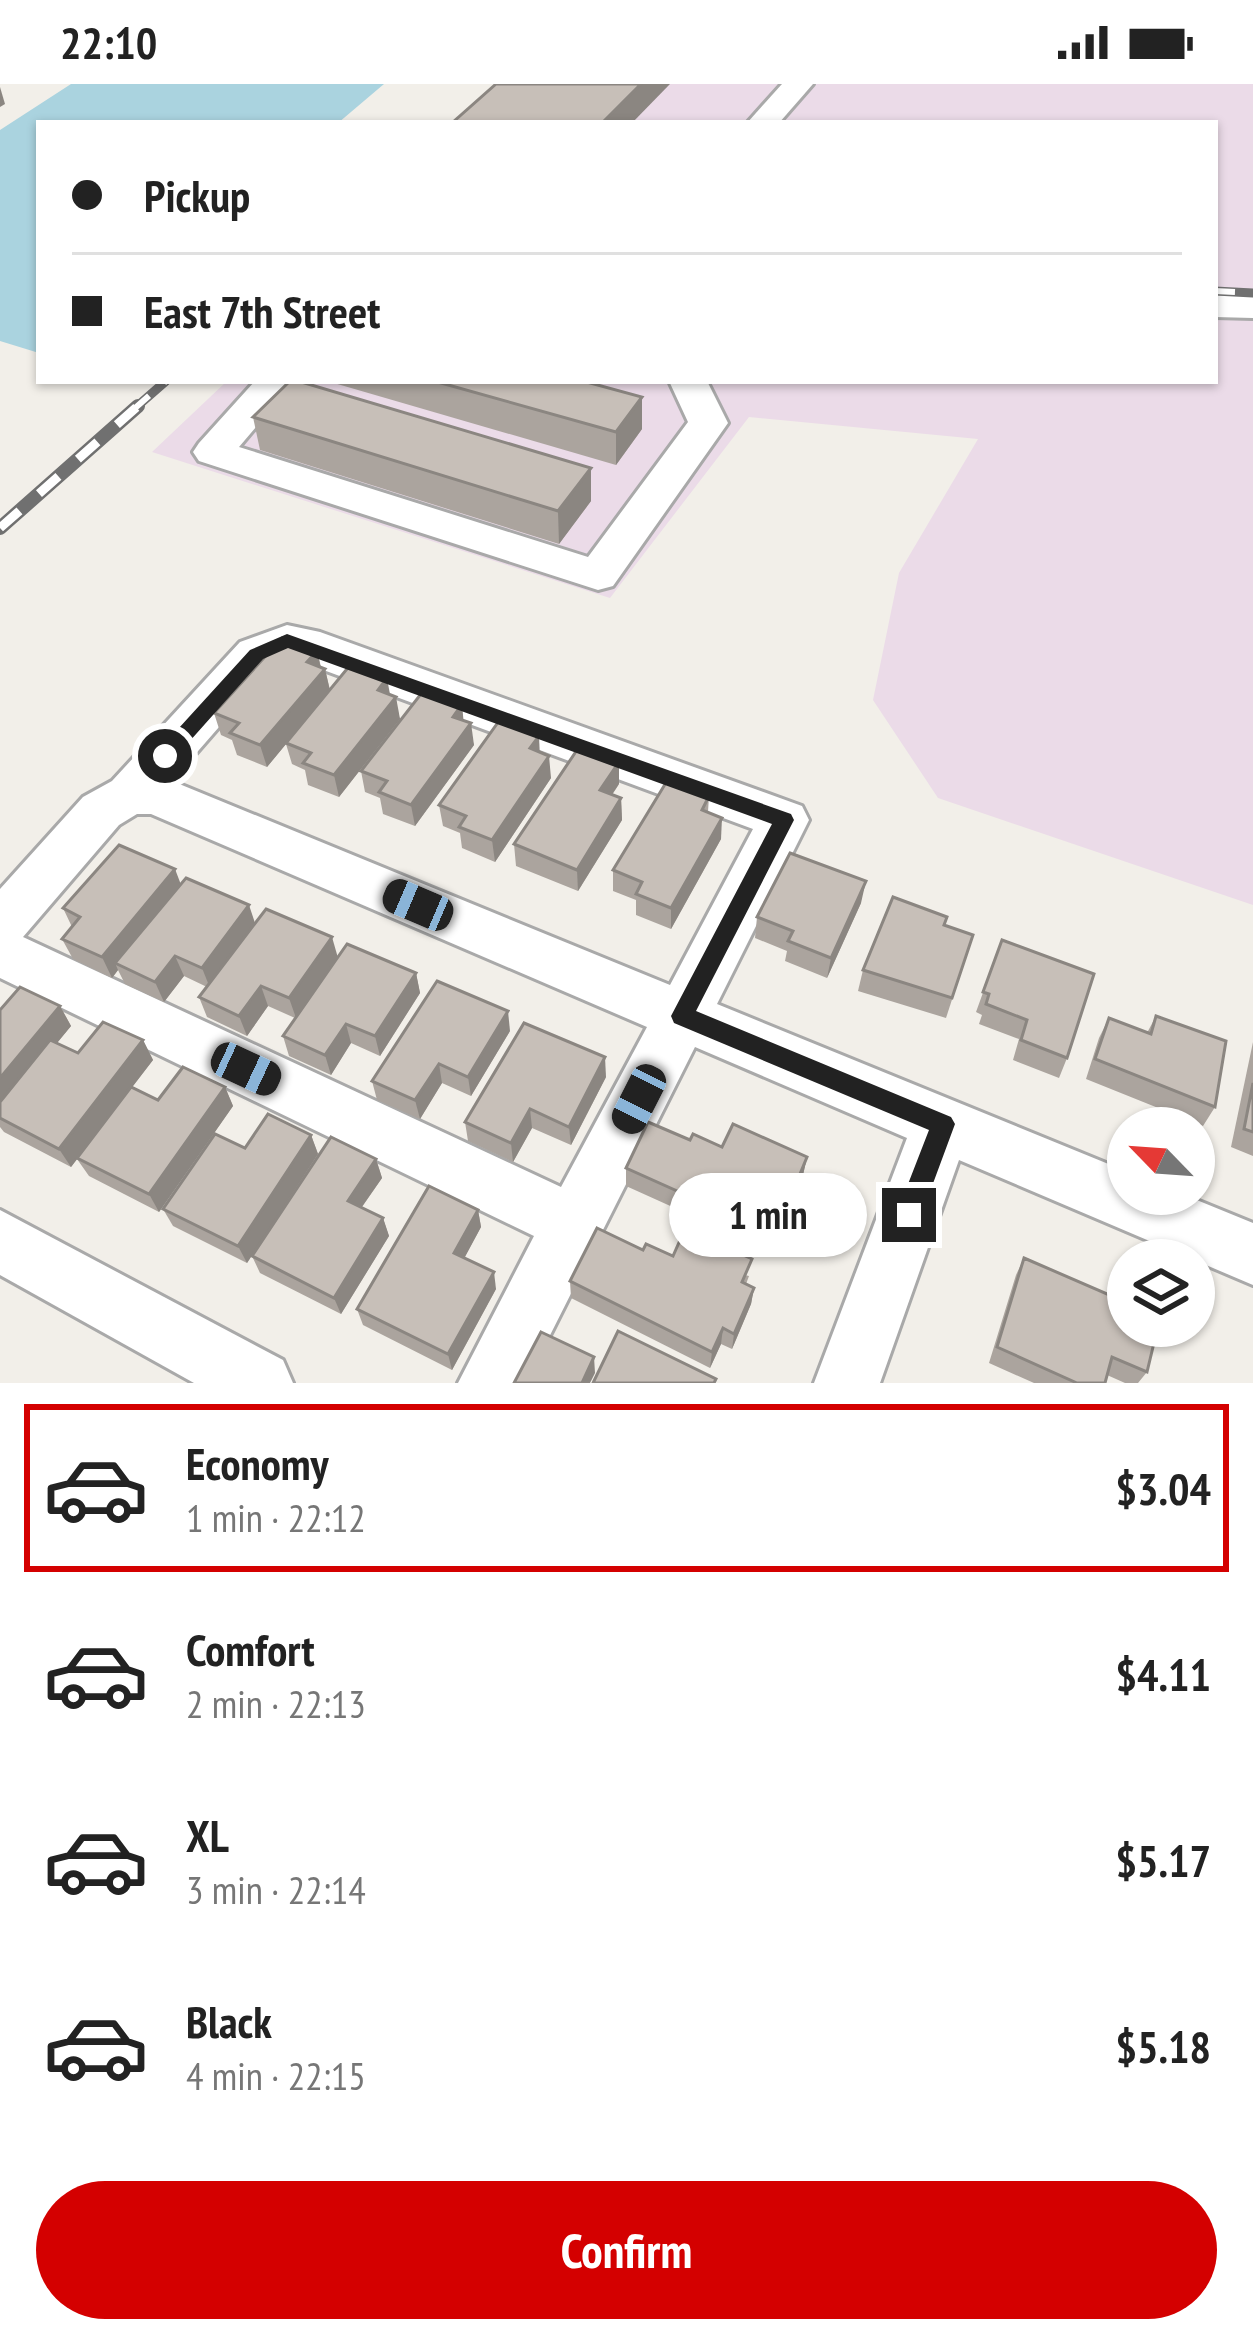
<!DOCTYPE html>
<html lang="en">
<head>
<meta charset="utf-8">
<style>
	:root { --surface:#fff; --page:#f6f6f6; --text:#222; --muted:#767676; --line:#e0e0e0; --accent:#d40000 }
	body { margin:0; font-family:"PT Sans Narrow",sans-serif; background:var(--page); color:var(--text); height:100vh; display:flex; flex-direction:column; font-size:45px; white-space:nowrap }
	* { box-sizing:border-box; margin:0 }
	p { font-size:39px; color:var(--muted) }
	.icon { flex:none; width:66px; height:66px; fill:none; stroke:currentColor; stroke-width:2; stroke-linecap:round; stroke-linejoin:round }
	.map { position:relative; height:1299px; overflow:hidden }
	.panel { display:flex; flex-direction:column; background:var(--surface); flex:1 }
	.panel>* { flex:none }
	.hud { position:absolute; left:36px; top:36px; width:1182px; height:264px; border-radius:0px; box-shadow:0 3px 9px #0004; display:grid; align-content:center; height:264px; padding:0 36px; background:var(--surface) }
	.needle { width:78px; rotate:295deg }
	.controls { position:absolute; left:1107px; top:1023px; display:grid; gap:24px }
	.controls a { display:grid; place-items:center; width:108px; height:108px; border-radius:50%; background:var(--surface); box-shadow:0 3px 9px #0004; font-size:60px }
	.end { position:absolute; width:54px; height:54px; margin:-27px; border:15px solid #222; background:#fff; box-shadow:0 0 0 6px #fff }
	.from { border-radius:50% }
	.bubble { position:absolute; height:84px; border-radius:42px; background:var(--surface); box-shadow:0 3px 9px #0004; font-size:39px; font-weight:700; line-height:84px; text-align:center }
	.car { position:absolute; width:36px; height:72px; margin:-36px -18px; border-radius:15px; box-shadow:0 0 9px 3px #0007; background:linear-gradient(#222 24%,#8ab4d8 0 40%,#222 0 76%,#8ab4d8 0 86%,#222 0) }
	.hud b { display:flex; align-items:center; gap:42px; height:114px; font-size:45px }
	.hud b+b { border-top:3px solid var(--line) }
	.hud i { width:30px; height:30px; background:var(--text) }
	ul { padding:21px 0 0; list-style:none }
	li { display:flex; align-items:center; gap:36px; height:168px; margin:0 24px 18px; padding:0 12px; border:6px solid transparent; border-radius:0px }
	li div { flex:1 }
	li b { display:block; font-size:45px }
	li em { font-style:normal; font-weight:700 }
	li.active { border-color:var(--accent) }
	li>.icon { width:108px; height:108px; stroke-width:1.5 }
	.cta { display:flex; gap:24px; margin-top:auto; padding:24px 36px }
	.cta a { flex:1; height:138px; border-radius:72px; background:var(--accent); color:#fff; font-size:48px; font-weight:700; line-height:138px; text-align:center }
	.status { display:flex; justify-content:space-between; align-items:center; height:84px; padding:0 60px; background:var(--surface); direction:ltr }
	.status svg { height:33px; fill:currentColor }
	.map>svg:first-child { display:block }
	.industrial { fill:#ebdbe8 }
	.water { fill:#aad3df }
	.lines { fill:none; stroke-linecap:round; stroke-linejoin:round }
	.minor-casing { stroke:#a9a9a9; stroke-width:6 }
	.minor { fill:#fff; fill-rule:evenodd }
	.rail-far1-casing { stroke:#707070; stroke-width:9 }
	.rail-casing { stroke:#707070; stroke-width:14 }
	.rail-far1 { stroke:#fff; stroke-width:6; stroke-dasharray:20; stroke-linecap:butt }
	.rail { stroke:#fff; stroke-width:9; stroke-dasharray:26; stroke-linecap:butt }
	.wall { fill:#aba49e }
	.shaded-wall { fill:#8b8681 }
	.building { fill:#c7bfb8; stroke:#8b8681; stroke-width:3 }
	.route { fill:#222 }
</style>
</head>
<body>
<div class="status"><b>22:10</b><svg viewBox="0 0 49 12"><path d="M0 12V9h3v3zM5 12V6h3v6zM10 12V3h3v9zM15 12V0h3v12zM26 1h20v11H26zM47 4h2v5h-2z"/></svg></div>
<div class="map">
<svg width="1253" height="1299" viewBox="0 0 1253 1299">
	<rect width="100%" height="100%" fill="#f2efe9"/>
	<polygon class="industrial" points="541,0 1253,0 1253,821 938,714 873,616 899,489 978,355 749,333 610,514 152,368 227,297 1215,297 1215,39 500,39"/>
	<polygon class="water" points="71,0 384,0 338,39 39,39 39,269 0,257 0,46"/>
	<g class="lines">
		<g class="minor-casing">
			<g id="minor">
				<polygon points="782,0 813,0 779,39 747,39"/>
				<polygon points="1215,211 1253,212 1253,234 1215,233"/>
				<polygon points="255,297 295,297 239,363 588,473 688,338 669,297 707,297 728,339 613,502 598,506 199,377 193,368 199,359"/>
				<path d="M287,541l33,7 482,174 7,14 -92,184 411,168v22h54l71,29v62l-294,-125 -79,223h-66l93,-245 -212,-91 -169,336h-68l76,-147 -534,-258v-89l83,-92 29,-16 128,-139zM291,574l462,171 -83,156 -498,-204 100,-115zM137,730h14l496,213 -86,160 -538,-250 96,-112z"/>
				<polygon points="0,1126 283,1276 293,1299 194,1299 0,1191"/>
			</g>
		</g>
		<use href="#minor" class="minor"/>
		<g class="rail-far1-casing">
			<g id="rail-far1">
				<polyline points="1215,207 1253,209"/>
				<polyline points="134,325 166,297"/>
			</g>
		</g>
		<g class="rail-casing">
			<polyline id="rail" points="0,444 138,322"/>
		</g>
		<use href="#rail-far1" class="rail-far1"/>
		<use href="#rail" class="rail"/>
	</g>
	<g class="wall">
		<polygon points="327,297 583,297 642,345 616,381"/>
		<polygon points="253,333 591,384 591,417 559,460 260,366"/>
		<polygon points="317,567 321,583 325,585 330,606 390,611 400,635 339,713 308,701 305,686 292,680 286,660 267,683 237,671 232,656 221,651 214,629"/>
		<polygon points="464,637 474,661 415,742 383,730 380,714 365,708 361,687"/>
		<polygon points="540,668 551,694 495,778 462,764 460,749 443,742 439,721"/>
		<polygon points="619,700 612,711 621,714 622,736 578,807 516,782 514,760"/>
		<polygon points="709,712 708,728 721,755 671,845 636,831 636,816 613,807 613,786"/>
		<polygon points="181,800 255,839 338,874 416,889 420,909 380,972 351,959 331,991 289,972 283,952 295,934 268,922 247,952 207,933 199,913 207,903 184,892 164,918 125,900 118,886 112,894 73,875 62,855 72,843 63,824"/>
		<polygon points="861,819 827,894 785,877 787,867 755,854 757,833"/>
		<polygon points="945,841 973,851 946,934 858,907 863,886"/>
		<polygon points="1002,856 1067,974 1059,994 1013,976 1019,955 979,940 982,931 976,928"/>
		<polygon points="60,922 71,942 57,959 78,969 143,956 153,976 132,1003 158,1016 225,1003 233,1022 159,1128 89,1092 77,1075 71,1083 4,1048 0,1043 0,926"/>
		<polygon points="1156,932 1215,1023 1203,1042 1086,995 1099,954 1109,934 1147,949"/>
		<polygon points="510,947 471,1012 442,999 420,1035 377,1016 372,997"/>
		<polygon points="1253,958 1253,1072 1231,1063"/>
		<polygon points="606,993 571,1061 532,1044 513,1078 468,1057 465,1038"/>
		<polygon points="311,1051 318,1070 247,1179 173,1142 163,1125 245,1064"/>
		<polygon points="690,1056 722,1063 807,1073 803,1091 784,1137 772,1132 759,1162 626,1102 626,1084"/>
		<polygon points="376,1075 382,1094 362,1123 383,1134 389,1152 341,1230 260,1189 252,1172"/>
		<polygon points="478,1126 481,1143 464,1174 496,1205 452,1286 363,1241 357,1225"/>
		<polygon points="643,1166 749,1192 746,1200 754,1204 751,1220 732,1265 721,1260 710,1284 571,1214 570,1197"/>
		<polygon points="1024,1174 1147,1288 1138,1299 1125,1299 1107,1291 1105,1299 1034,1299 989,1279 1016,1191"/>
	</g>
	<g class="shaded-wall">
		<polygon points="641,0 670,0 632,39 602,39"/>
		<polygon points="0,3 5,20 0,23"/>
		<polygon points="642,313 642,345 616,381 616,348"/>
		<polygon points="591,384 591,417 559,460 558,427"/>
		<polygon points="317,567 322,589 325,585 330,607 267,683 260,661 307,578"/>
		<polygon points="387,594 391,616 378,606"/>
		<polygon points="396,613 400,635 339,713 334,691"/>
		<polygon points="462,620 464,642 453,633"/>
		<polygon points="471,639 474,661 415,742 411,721"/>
		<polygon points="539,652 540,674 530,664"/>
		<polygon points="549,672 551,694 495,778 492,756"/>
		<polygon points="619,678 619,700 600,728 600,706"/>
		<polygon points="621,714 622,736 578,807 577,786"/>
		<polygon points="722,734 721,755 671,845 671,824"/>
		<polygon points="175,785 183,806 115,879 118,886 112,894 102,873"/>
		<polygon points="866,797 861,819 827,894 831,874"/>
		<polygon points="249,821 256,842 210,904 202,884"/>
		<polygon points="332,853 338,874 296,934 289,914"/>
		<polygon points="175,872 184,892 164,918 155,898"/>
		<polygon points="416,889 420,909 380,972 375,952"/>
		<polygon points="261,902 268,922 247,952 239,932"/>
		<polygon points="60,922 71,942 0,1028 0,994"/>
		<polygon points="508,927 510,947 471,1012 468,993"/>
		<polygon points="346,940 351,959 331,991 325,971"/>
		<polygon points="143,956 153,976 71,1083 59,1065"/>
		<polygon points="605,973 606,993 571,1061 569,1043"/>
		<polygon points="439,980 442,999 420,1035 415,1016"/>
		<polygon points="225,1003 233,1022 159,1128 149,1110"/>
		<polygon points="530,1025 532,1044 513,1078 511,1059"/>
		<polygon points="311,1051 318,1070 247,1179 238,1162"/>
		<polygon points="807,1073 803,1091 784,1137 788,1119"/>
		<polygon points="376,1075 382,1094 354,1134 348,1117"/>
		<polygon points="775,1114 772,1132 759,1162 762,1145"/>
		<polygon points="478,1126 481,1143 458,1186 454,1169"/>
		<polygon points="383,1134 389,1152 341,1230 334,1214"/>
		<polygon points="494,1188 496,1205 452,1286 448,1270"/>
		<polygon points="754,1204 751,1220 732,1265 734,1250"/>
		<polygon points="723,1244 721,1260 710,1284 712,1268"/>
		<polygon points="594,1273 595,1289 590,1299 582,1299"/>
	</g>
	<g class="building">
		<polygon points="496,0 641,0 602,39 452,39"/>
		<polygon points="290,297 298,297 591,384 558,427 253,333"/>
		<polygon points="434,297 583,297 642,313 616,348"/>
		<polygon points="282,554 317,567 307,578 325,585 260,661 230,649 239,639 214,629"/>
		<polygon points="351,580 387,594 378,606 396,613 334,691 303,679 311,669 286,659"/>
		<polygon points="424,606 462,620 453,633 471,639 411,721 379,708 387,697 361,687"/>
		<polygon points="499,637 539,652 530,664 549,672 492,756 459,743 466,732 439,721"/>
		<polygon points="579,663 619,678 600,706 621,714 577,786 514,760"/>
		<polygon points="667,697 709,712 702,726 722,734 671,824 636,810 642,798 613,786"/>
		<polygon points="119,761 175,785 102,873 62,855 80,833 63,824"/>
		<polygon points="790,769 866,797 831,874 788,857 793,847 757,833"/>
		<polygon points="186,794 249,821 202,884 175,872 155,898 115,879"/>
		<polygon points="893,813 947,833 944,841 973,851 952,914 863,886"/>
		<polygon points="266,825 332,853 289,914 261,902 239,932 199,913"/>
		<polygon points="1002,856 1094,890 1067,974 1021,956 1027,936 986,920 989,910 983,908"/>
		<polygon points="347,860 416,889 375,952 346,940 325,971 283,952"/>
		<polygon points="437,897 508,927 468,993 439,980 415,1016 372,997"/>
		<polygon points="20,903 60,922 0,994 0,926"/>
		<polygon points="1156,932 1226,957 1215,1023 1095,975 1109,934 1151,950"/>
		<polygon points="103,938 143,956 59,1065 0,1034 0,1018 50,956 78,969"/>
		<polygon points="524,939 605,973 569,1043 530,1025 511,1059 465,1038"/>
		<polygon points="183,983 225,1003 149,1110 77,1074 131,1003 158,1016"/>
		<polygon points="1253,999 1253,1048 1244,1045"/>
		<polygon points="268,1030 311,1051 238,1162 163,1125 215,1050 245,1064"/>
		<polygon points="648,1038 690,1056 693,1050 722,1063 733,1040 807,1073 788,1119 775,1114 762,1145 626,1084"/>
		<polygon points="331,1053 376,1075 348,1117 383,1134 334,1214 252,1172"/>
		<polygon points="429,1102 478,1126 454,1169 494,1188 448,1270 357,1225"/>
		<polygon points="597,1144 643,1166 646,1160 673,1172 685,1145 752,1175 742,1198 754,1204 734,1250 723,1244 712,1268 570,1197"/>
		<polygon points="1024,1174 1128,1219 1128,1242 1158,1242 1147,1288 1112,1273 1105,1299 1077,1299 997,1263"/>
		<polygon points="618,1247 716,1295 714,1299 593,1299"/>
		<polygon points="541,1248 594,1273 582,1299 514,1299"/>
	</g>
	<polygon class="route" points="287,550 791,730 794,736 696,927 951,1033 955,1040 918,1140 900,1140 896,1131 929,1046 674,939 671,932 772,740 288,564 263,575 172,677 158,677 158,667 250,566"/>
</svg>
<div class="controls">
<a><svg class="needle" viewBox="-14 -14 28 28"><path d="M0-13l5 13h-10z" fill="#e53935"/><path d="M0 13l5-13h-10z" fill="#767676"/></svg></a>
<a><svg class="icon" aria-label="layers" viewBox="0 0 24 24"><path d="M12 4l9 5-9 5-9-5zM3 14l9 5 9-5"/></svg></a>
</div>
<i class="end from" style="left:165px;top:672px"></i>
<i class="end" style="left:909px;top:1131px"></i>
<div class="bubble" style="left:669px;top:1089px;width:198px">1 min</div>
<i class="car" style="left:418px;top:821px;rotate:293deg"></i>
<i class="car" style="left:246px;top:985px;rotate:115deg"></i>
<i class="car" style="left:639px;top:1015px;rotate:207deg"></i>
<div class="hud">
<b><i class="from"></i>Pickup</b>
<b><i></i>East 7th Street</b>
</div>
</div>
<section class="panel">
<ul>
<li class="active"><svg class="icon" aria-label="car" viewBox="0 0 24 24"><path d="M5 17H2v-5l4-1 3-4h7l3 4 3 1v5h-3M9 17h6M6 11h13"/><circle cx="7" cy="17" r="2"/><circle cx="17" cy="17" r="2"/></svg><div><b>Economy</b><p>1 min · 22:12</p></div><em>$3.04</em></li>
<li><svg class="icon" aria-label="car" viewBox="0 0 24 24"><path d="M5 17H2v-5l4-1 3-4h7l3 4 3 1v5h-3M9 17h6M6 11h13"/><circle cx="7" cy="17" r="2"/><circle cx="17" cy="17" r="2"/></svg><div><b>Comfort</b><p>2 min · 22:13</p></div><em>$4.11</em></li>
<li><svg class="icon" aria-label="car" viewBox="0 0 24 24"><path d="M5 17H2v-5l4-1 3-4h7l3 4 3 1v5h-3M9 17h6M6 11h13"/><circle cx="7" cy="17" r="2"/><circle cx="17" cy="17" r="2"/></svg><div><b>XL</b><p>3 min · 22:14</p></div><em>$5.17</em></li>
<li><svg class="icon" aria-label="car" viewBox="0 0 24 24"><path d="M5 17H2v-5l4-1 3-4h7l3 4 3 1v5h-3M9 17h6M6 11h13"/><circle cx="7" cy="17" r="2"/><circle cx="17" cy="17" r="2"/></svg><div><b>Black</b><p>4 min · 22:15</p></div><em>$5.18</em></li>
</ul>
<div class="cta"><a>Confirm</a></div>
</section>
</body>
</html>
